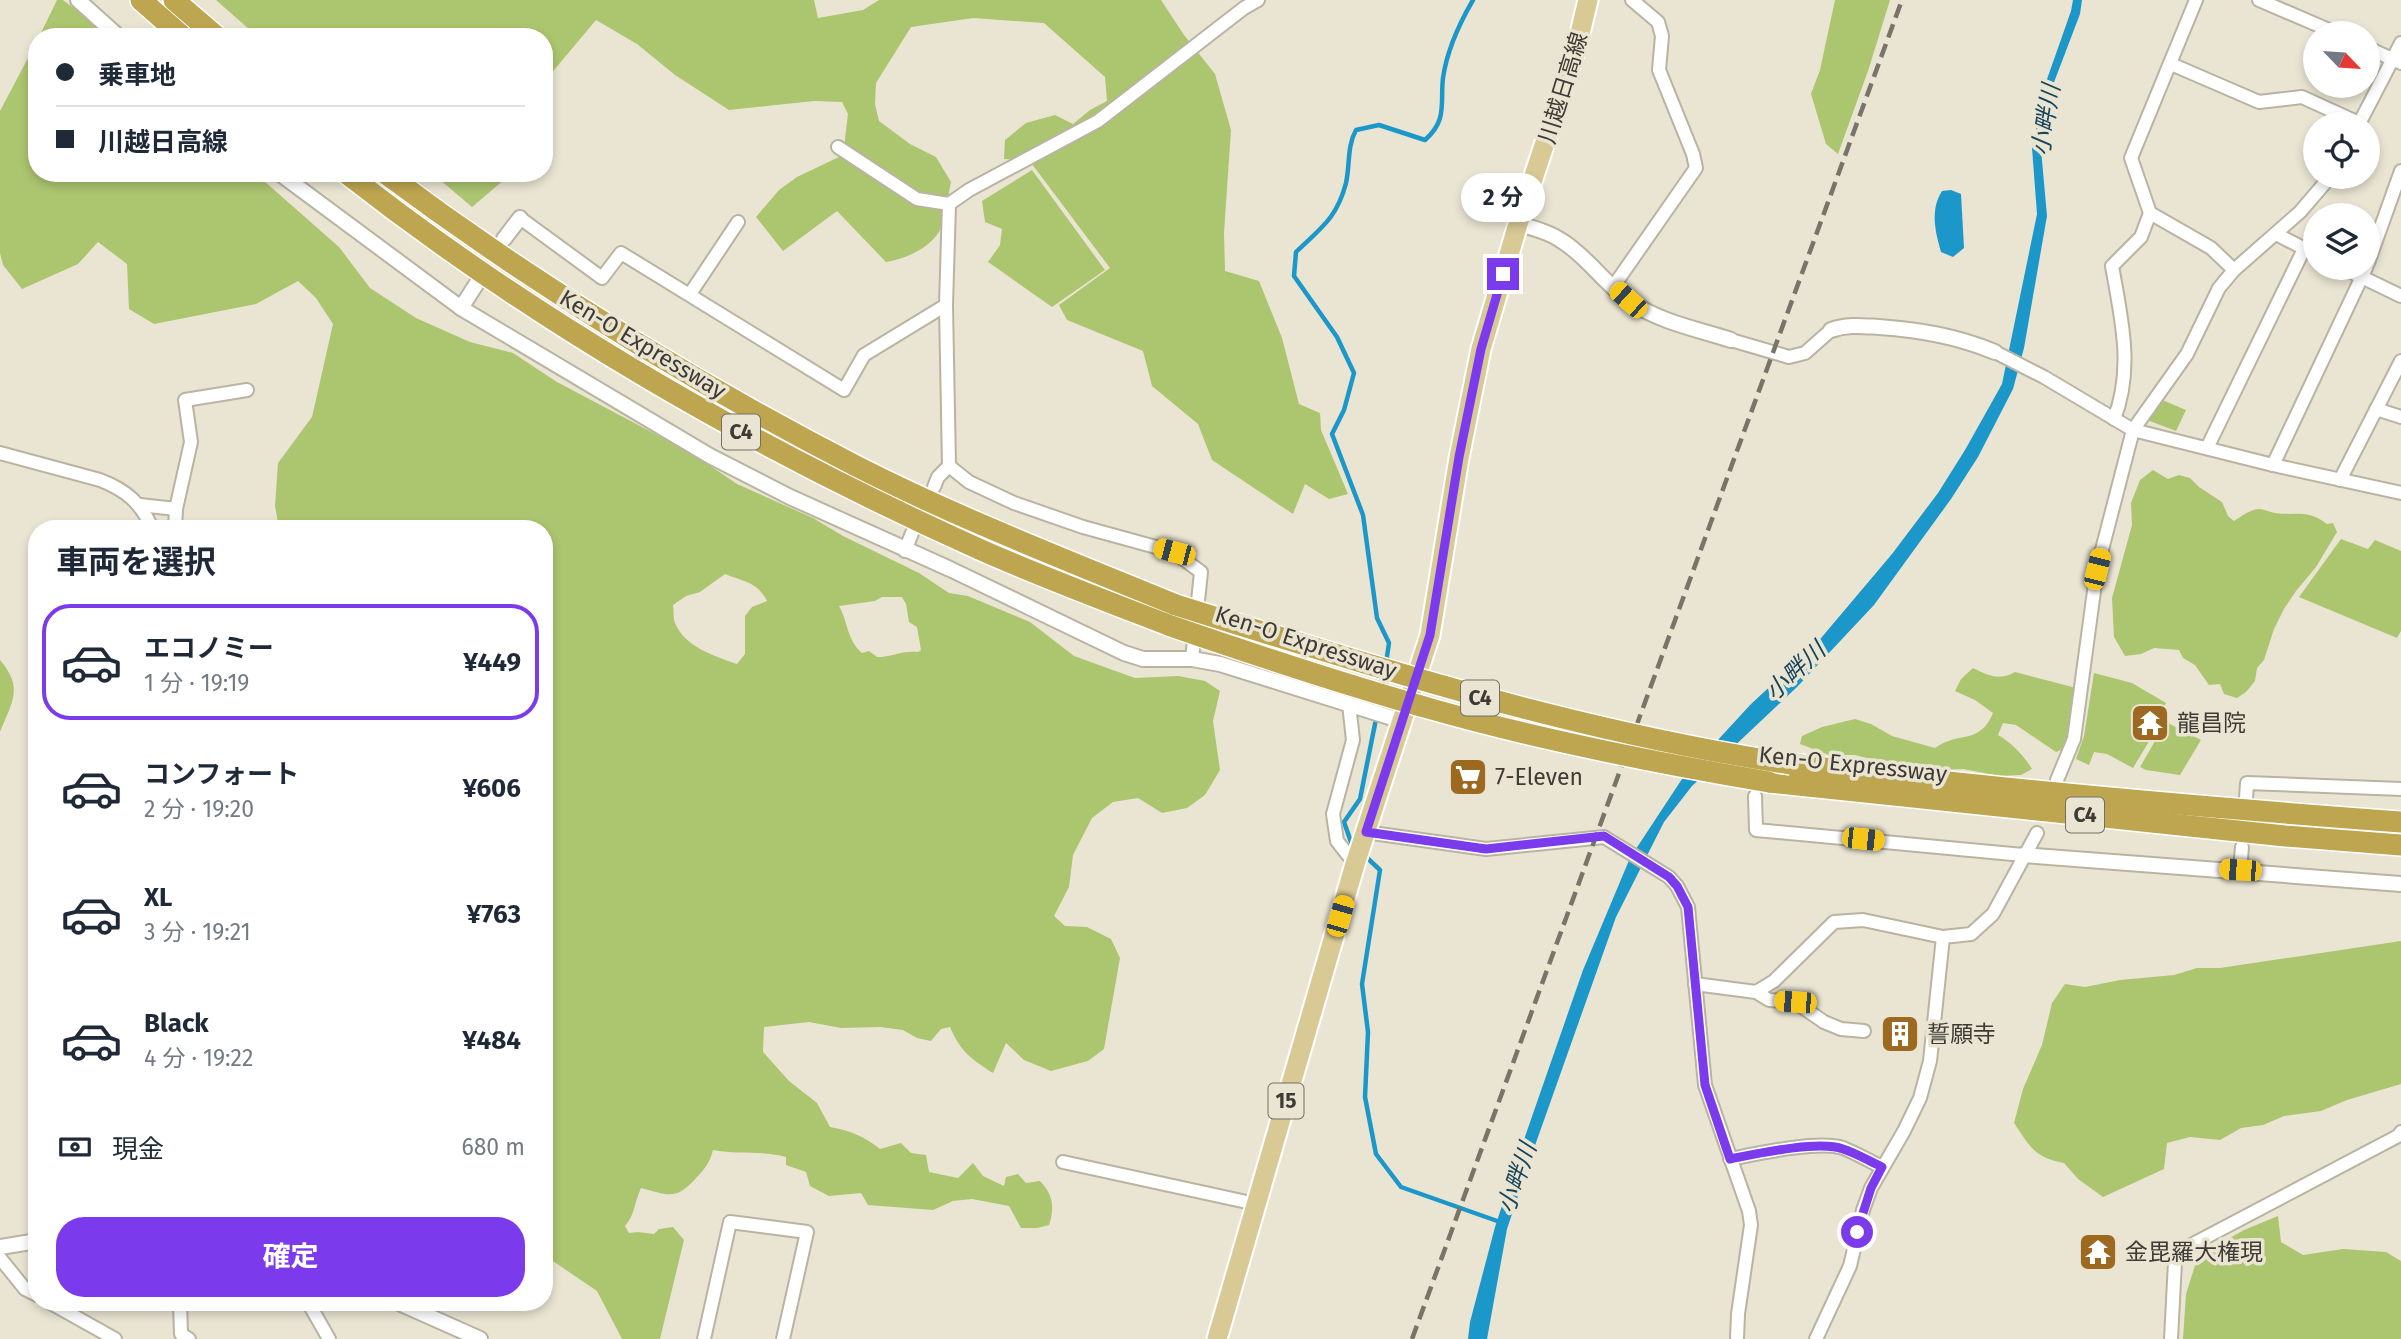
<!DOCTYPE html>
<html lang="ja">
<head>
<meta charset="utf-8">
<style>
	:root { --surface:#fff; --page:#f6f6f7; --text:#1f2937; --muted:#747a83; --line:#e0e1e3; --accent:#7c3aed }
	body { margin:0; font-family:"Fira Sans","Noto Sans JP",sans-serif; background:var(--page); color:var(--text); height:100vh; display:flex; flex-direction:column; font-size:26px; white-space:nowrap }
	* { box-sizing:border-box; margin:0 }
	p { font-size:23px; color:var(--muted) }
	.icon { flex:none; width:38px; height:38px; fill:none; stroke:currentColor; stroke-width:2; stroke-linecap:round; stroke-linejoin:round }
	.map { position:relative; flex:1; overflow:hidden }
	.details { position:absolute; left:28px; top:520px; width:525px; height:791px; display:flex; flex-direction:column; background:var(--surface); border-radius:28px; box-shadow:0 4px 10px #0003 }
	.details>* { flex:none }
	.banner { position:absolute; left:28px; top:28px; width:525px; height:154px; border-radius:28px; box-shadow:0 4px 10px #0003; display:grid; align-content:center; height:154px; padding:0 28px; background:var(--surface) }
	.needle { width:46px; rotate:115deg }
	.buttons { position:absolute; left:2303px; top:21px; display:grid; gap:14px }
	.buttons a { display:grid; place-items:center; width:77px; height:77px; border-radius:50%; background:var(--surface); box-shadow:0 4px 10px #0003; font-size:35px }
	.end { position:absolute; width:32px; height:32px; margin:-16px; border:9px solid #7c3aed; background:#fff; box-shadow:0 0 0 4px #fff }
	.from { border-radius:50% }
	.bubble { position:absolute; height:49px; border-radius:24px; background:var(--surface); box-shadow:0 4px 10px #0003; font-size:23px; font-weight:700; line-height:49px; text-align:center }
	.car { position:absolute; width:21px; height:42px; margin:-21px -10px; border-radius:9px; box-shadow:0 0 5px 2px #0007; background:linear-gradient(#f5c518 24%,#345 0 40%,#f5c518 0 76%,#345 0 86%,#f5c518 0) }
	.banner b { display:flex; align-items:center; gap:24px; height:66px; font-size:26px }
	.banner b+b { border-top:2px solid var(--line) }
	.banner i { width:18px; height:18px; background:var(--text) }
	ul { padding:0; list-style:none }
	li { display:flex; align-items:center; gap:21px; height:116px; margin:0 14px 10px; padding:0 14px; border:4px solid transparent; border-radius:28px }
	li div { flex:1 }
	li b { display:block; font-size:26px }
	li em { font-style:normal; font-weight:700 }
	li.selected { border-color:var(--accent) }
	li>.icon { width:63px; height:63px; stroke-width:1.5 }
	h2 { padding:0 28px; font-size:32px; line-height:84px }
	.pay { display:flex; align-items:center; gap:18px; height:77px; padding:0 28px; font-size:26px }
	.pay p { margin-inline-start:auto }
	.primary-button { display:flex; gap:14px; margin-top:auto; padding:14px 28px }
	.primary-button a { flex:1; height:80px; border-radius:28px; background:var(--accent); color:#fff; font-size:28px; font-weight:700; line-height:80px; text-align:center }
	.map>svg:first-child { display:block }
	.green { fill:#acc56f; fill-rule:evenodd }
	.water { fill:#1c97ca }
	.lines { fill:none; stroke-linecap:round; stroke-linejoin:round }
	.stream { stroke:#1c97ca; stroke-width:4.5 }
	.minor-casing { stroke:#b9b4a2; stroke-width:16 }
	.tertiary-casing { stroke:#b9b4a2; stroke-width:18 }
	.primary-casing { stroke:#fff; stroke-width:23 }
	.motorway-casing { stroke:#fff; stroke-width:24 }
	.minor { stroke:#fff; stroke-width:12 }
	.tertiary { stroke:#fff; stroke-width:14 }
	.primary { stroke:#d8c995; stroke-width:19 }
	.motorway { stroke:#bea54f; stroke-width:21 }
	.rail { stroke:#777469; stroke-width:4.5; stroke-dasharray:14 7; stroke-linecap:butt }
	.motorway-bridge-casing { stroke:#fff; stroke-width:24; stroke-linecap:butt }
	.motorway-bridge { stroke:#bea54f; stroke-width:21 }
	.route { stroke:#7c3aed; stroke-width:9 }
	.labels { text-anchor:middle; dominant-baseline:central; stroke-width:7; stroke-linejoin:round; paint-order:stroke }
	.shield { fill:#eae5d3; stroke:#716e64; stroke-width:2 }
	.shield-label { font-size:21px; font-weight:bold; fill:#3d3b34 }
	.street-label { font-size:23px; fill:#3d3b34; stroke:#eae5d3 }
	.poi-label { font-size:23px; fill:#3d3b34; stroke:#eae5d3; text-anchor:start }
	.water-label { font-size:24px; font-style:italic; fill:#17455b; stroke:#eae5d3 }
</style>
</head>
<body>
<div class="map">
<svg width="2401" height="1339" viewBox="0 0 2401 1339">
	<rect width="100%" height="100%" fill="#eae5d3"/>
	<g class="green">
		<polygon points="57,0 63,0 112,37 39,37"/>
		<path d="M216,0h598l4,18 45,-8 16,-10h282l23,35 31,39 16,56 -7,103 1,38 34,10 23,57 17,66 21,9 1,17 27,64 -19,5 -24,-15 -12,30 -81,-54 -14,-36 -46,-38 -9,-35 -76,-31 -8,-15 51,-37 -81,-108 -25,-1 1,-19 21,-17 29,-8 18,9 17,-14 17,-9 -2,-24 -61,-54 -71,-5 -62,9 -35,56 -1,21 4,17 31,23 26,13 15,25c-3,13 -5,40 -12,50 -11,17 -34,27 -53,30l-49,-51 -54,40 -27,-34 23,-27 18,-13 46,-22 5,-41 -6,-12 -28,-1 -85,9 -54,-35 -38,-31 -41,-24 -52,62v-45h-286z"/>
		<polygon points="1835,0 1890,0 1869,68 1838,154 1826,144 1811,94 1820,70"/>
		<path d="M37,41v132h218l84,74 31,41 46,30 54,24 43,11 44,29 136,72 44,30 76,34 30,18 76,37 30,20 19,3 62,26 44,34 61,22 43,-2 27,5 15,10 -7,30 7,49 -15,25 -18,13 -25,5 -24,-15 -25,4 -21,16 -19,37 -4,32 -15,29 11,10 22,1 24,12 9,19 -16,91 -16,12 -37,10 -27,-11 -18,-17 -13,30c-22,-14 -33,-22 -43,-46l-9,2 -10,12 -14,-3 -14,-8 -23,-3 -39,1 -32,-6 -45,5 -1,25 26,29 28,22 13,24c21,4 34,9 50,22l21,-6 10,10 15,2 3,17 29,6 15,-15 10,13 21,10 2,-9 12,-3 8,9 14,-2c13,14 15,25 9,44l-12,3h-16l-12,-22 -37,-7 -19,2 -20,9 -65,-5 -7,-12 -32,3 -19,-10 -4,-14 -20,-7v-8c-24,-7 -48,-2 -73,-7 -3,12 -8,19 -17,28 -20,23 -28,17 -55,10 -7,15 -6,27 -16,38l4,7 9,-1 16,2 5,-5 14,-2 11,13 -24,99h-38l-25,-48 -53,-36v-727h-265l-4,-22 3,-43 34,-46 21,-93 -17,-26 -18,-17 -42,23 -102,20 -25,-15 -2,-45 -29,-22 -20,22 -56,25 -19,-24 -3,-12v-142zM725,574c17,7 33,8 42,27l-15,6 -7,9v38l-8,10c-23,-8 -52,-17 -62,-41 -2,-5 -1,-13 -2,-18l13,-9 14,-4zM882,597h20l4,7 3,18 8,5 4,23 -3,2c-16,-2 -26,5 -41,5l-8,-6 -7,2c-15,-13 -14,-31 -23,-47l36,-5z"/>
		<polygon points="1032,170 1105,270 1052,307 988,262 1000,245 1002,229 985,222 982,201"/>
		<polygon points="432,173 512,173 472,207"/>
		<polygon points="2160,399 2186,410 2176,431 2147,420"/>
		<path d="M2153,470l15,9 11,-4 11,3 9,9 23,15 6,14 6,5c8,-5 15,-11 25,-12 5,0 10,3 16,4 22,3 32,-4 52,11l6,-1 4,9 -21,35 -20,24 -12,18 -10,20 -10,31 -7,8 -2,13 -9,11 -9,6 -13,-4 -4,-10 -11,1 -14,-20 -12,-7 -4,-8 -25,-2 -13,6 -16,2 -11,-19 -2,-39 20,-73 -1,-22 9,-23z"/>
		<polygon points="2341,539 2368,549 2375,540 2401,551 2401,631 2397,638 2299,597"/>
		<path d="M0,660c24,28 12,42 0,72z"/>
		<path d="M1973,668c16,8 26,13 42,4l61,16 -2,28 -9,32 -9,4 -40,-27 -13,-2 -5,12c12,6 27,22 34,34l-11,6 -21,1 -37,-7 -29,1 -20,-6 -43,-5 -16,-4h-26l-29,-11 2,-8 20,-9 33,-8 16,5 21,12 43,12c25,-18 44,-2 58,-35l-18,-13 -20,-9 6,-12z"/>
		<polygon points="2094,673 2132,683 2166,703 2164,707 2168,710 2133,768 2107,754 2094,752 2089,765 2076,759 2084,736"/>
		<polygon points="2166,722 2201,740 2180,775 2146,770 2140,767"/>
		<path d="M2401,941v143l-54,16 -26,11 -37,5 -21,9 -22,3 -21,12 -30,-3 -23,6 -3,26 -61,28 -25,-18 -14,-16c-29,-5 -34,-16 -50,-40l9,-34 19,-44 10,-42 13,-19 20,3 35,-7 54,-5 23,-7h23z"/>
		<polygon points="2278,1216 2281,1242 2303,1255 2343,1249 2386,1252 2401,1261 2401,1339 2183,1339 2186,1294 2198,1256 2244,1230"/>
	</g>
	<g class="water">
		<polygon points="2073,0 2082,0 2080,14 2053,85 2041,149 2047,216 2024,348 2013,389 1978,457 1951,499 1874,605 1797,687 1692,786 1664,822 1616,917 1532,1154 1507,1229 1487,1339 1468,1339 1470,1322 1495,1227 1520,1151 1583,970 1630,858 1682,779 1751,704 1816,644 1892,554 1938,493 1965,450 2002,384 2037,214 2032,148 2046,82 2071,11"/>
		<path d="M1951,190l10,4 3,54 -11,9 -12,-5c-6,-21 -11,-42 1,-61z"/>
	</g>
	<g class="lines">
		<g class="stream">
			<path d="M1386,663l3,-20 -12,-25 -14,-103 -31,-81 12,-24 10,-37 -17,-36 -43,-61 2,-24c25,-24 41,-34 50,-69 4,-18 1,-37 10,-53l23,-5 46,15c23,-20 15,-38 18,-62 4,-28 16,-54 30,-78"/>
			<polyline points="1354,846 1351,842 1344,822 1360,799 1380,699"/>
			<polyline points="1363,854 1380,870 1362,984 1368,1032 1365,1097 1376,1154 1401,1187 1500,1222"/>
		</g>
		<g class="minor-casing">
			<g id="minor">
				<polyline points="2259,0 2336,33"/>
				<polyline points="2368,48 2401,63"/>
				<polyline points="2171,64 2259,102 2302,97 2359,123"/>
				<polyline points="2359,124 2401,43"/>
				<polyline points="838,147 917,199 949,204 969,190 1098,121 1244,8 1258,0"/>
				<polyline points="949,204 946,305 949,466 969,482 1014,503 1083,527 1174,552 1201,572 1192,659"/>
				<polyline points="2150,213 2211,248 2234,270"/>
				<polyline points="520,218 602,278 621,253 844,390 864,355 946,305"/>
				<polyline points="2276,234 2315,254"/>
				<polyline points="2368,263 2401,171"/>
				<polyline points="2343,268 2401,296"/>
				<polyline points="1613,287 1696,168 1693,154 1659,70 1662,36 1658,22 1632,0"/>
				<polyline points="690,294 738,222"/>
				<polyline points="1731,340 1789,357 1805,353 1831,330"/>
				<polyline points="1995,352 2044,377 2133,430 2273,465 2401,493"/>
				<polyline points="2376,409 2401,417"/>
				<path d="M2114,419c20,-50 7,-102 -2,-153l29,-29 9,-24 -19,-55 65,-158"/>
				<polyline points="2207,448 2304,249"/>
				<path d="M0,453l100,27c26,10 41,23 52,48"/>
				<polyline points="2273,465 2366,268"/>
				<polyline points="2340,480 2401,361"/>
				<polyline points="934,487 938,477 949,466"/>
				<polyline points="140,505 176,509"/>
				<polyline points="175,528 176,509 191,442 185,400 247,390"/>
				<polyline points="905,551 912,533"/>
				<polyline points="1349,704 1353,740 1333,814 1337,841 1355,864"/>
				<polyline points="2057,780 2074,739 2097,569 2133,430 2187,354 2219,288 2234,270 2300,212 2330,177"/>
				<polyline points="1755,796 1756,830 2023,855"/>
				<polyline points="2246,798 2247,783 2401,789"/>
				<polyline points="1365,832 1486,849 1604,837 1669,877 1677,886 1688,907 1705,1085 1749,1211 1751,1225 1738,1314 1737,1339"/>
				<polyline points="2240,870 2242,847"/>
				<polyline points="1695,984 1756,992 1774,981 1834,922 1863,920 1943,937"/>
				<polyline points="1756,992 1769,1000 1795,1002 1824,1022 1841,1029 1864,1031"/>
				<path d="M1730,1159c26,-5 88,-19 113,-11 13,5 26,13 39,19"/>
				<polyline points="1063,1162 1256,1204"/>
				<polyline points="0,1258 25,1289 37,1295"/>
				<polyline points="49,1302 115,1339"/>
				<polyline points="180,1302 181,1334 189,1339"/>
				<polyline points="308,1302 329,1339"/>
				<polyline points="704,1339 730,1222 807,1232 783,1339"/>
				<polyline points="1816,1339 1850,1266 1863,1210 1871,1188 1904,1131 1920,1098 1930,1061 1943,937 1971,934 1993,914 2037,833"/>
				<polyline points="2171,1339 2175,1262 2193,1244 2398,1136 2401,1132"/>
			</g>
		</g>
		<g class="tertiary-casing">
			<g id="tertiary">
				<polyline points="78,0 119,37"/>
				<polyline points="279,173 461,308 710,456 790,497 950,569 1124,653 1143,659 1192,659 1220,664 1402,721"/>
				<path d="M1518,224c15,4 31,8 44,17 26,16 43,44 69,61 29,20 66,27 100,38"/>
				<polyline points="504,239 520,218"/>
				<polyline points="461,308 477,283"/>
				<path d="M1831,330c16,-6 31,-4 48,-3 41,3 77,9 116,25"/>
				<polyline points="2023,855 2401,884"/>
				<polyline points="0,1247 37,1241"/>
				<polyline points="397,1302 480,1339"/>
			</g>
		</g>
		<g class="primary-casing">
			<polyline id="primary" points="1217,1339 1355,864 1430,635 1459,458 1481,349 1518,224 1577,46 1588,0"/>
		</g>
		<g class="motorway-casing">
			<g id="motorway">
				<polyline points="141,0 183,37"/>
				<polyline points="174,0 217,37"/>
				<path d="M346,173c194,152 409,275 633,376 63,28 127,52 192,77"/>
				<path d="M385,173c149,111 306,208 471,293 104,53 213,95 320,139"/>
				<path d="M1791,764c203,25 406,43 610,58"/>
				<polyline points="1769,782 2285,836 2401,845"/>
			</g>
		</g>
		<use href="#minor" class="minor"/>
		<use href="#tertiary" class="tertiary"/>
		<use href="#primary" class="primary"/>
		<use href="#motorway" class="motorway"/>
		<polyline class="rail" points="1412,1339 1902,0"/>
		<g class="motorway-bridge-casing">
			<g id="motorway-bridge">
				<path d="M1176,605c203,64 404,127 615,159"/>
				<path d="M1171,626c87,30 175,59 264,84 110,31 222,53 334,72"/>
			</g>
		</g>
		<use href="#motorway-bridge" class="motorway-bridge"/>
	</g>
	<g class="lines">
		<path class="route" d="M1503,274l-22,75 -22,108 -29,178 -64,197 120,17 118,-13 65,41 8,9 11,21 17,178 25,74c26,-5 88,-19 113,-10 13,4 26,12 39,18l-11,21 -14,44"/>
	</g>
	<defs>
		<g id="temple-square" transform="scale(2.0125)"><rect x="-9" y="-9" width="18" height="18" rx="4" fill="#9d6820" stroke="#eae5d3"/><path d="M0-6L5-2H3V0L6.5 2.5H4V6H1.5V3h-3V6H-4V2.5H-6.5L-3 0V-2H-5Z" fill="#fff"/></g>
		<g id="supermarket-square" transform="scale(2.0125)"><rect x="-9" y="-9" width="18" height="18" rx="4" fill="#9d6820" stroke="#eae5d3"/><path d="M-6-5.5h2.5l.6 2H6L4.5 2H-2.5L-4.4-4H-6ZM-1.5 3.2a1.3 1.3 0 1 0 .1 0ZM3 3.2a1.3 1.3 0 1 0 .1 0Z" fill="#fff"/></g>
		<g id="building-square" transform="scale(2.0125)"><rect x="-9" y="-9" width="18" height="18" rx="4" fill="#9d6820" stroke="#eae5d3"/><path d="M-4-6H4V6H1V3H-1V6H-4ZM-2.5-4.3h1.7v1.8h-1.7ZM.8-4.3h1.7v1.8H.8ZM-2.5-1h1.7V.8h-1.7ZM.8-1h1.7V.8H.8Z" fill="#fff"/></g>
	</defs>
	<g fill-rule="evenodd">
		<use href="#temple-square" x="2150" y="723"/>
		<use href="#supermarket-square" x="1468" y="777"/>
		<use href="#building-square" x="1900" y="1034"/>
		<use href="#temple-square" x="2098" y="1252"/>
	</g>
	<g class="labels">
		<g class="shield">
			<rect x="722" y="414.5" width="38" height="35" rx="5"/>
			<rect x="1461" y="680.5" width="38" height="35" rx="5"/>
			<rect x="2066" y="797.5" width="38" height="35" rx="5"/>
			<rect x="1268.5" y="1083.5" width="35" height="35" rx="5"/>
		</g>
		<g class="shield-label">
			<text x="741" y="432">C4</text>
			<text x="1480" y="698">C4</text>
			<text x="2085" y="815">C4</text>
			<text x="1286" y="1101">15</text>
		</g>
		<g class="street-label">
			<text transform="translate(1563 88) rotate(-73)">川越日高線</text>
			<text transform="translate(643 344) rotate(31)">Ken-O Expressway</text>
			<text transform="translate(1306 642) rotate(18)">Ken-O Expressway</text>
			<text transform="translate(1853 764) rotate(6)">Ken-O Expressway</text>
		</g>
		<g class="poi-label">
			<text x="2177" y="723">龍昌院</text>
			<text x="1495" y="777">7-Eleven</text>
			<text x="1927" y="1034">誓願寺</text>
			<text x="2125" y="1252">金毘羅大権現</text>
		</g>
		<g class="water-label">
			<text transform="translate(2046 120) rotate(-81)">小畔川</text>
			<text transform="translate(1795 671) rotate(-43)">小畔川</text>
			<text transform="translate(1517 1178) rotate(-71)">小畔川</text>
		</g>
	</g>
</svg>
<div class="buttons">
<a><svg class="needle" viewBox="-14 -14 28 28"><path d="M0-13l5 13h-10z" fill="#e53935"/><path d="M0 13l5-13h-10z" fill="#747a83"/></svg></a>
<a><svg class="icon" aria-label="locate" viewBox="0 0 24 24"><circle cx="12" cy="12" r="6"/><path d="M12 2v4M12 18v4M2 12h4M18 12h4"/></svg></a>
<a><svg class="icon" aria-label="layers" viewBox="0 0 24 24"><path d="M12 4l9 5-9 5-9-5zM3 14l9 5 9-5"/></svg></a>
</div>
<i class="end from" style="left:1857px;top:1232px"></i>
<i class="end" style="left:1503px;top:274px"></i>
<div class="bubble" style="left:1461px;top:173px;width:84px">2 分</div>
<i class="car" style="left:1628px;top:300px;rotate:312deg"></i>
<i class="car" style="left:1174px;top:552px;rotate:285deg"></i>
<i class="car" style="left:2097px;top:569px;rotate:14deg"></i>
<i class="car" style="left:1863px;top:839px;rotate:96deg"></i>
<i class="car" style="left:2240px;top:870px;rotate:274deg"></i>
<i class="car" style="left:1340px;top:916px;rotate:16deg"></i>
<i class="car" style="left:1795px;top:1002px;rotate:274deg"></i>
<div class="banner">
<b><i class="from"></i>乗車地</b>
<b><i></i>川越日高線</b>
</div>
<section class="details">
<h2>車両を選択</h2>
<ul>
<li class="selected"><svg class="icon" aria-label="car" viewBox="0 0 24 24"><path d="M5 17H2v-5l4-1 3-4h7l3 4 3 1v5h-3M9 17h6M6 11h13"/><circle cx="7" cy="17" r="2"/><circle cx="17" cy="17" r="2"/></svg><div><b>エコノミー</b><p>1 分 · 19:19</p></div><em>¥449</em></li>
<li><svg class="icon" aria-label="car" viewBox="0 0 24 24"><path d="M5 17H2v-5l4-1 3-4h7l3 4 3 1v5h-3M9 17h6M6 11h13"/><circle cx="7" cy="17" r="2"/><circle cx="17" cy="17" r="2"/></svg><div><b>コンフォート</b><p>2 分 · 19:20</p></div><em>¥606</em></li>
<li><svg class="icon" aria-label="car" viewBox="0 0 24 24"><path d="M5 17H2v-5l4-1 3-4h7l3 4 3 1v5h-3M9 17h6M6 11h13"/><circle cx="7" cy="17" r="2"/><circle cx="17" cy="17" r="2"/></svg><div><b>XL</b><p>3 分 · 19:21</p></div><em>¥763</em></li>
<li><svg class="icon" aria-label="car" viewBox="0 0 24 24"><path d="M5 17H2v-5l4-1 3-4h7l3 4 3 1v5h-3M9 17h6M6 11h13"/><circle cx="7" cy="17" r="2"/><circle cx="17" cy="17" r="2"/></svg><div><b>Black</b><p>4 分 · 19:22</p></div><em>¥484</em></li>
</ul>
<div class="pay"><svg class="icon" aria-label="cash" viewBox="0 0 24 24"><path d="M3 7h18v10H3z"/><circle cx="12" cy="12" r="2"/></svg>現金<p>680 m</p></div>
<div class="primary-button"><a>確定</a></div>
</section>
</div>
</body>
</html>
